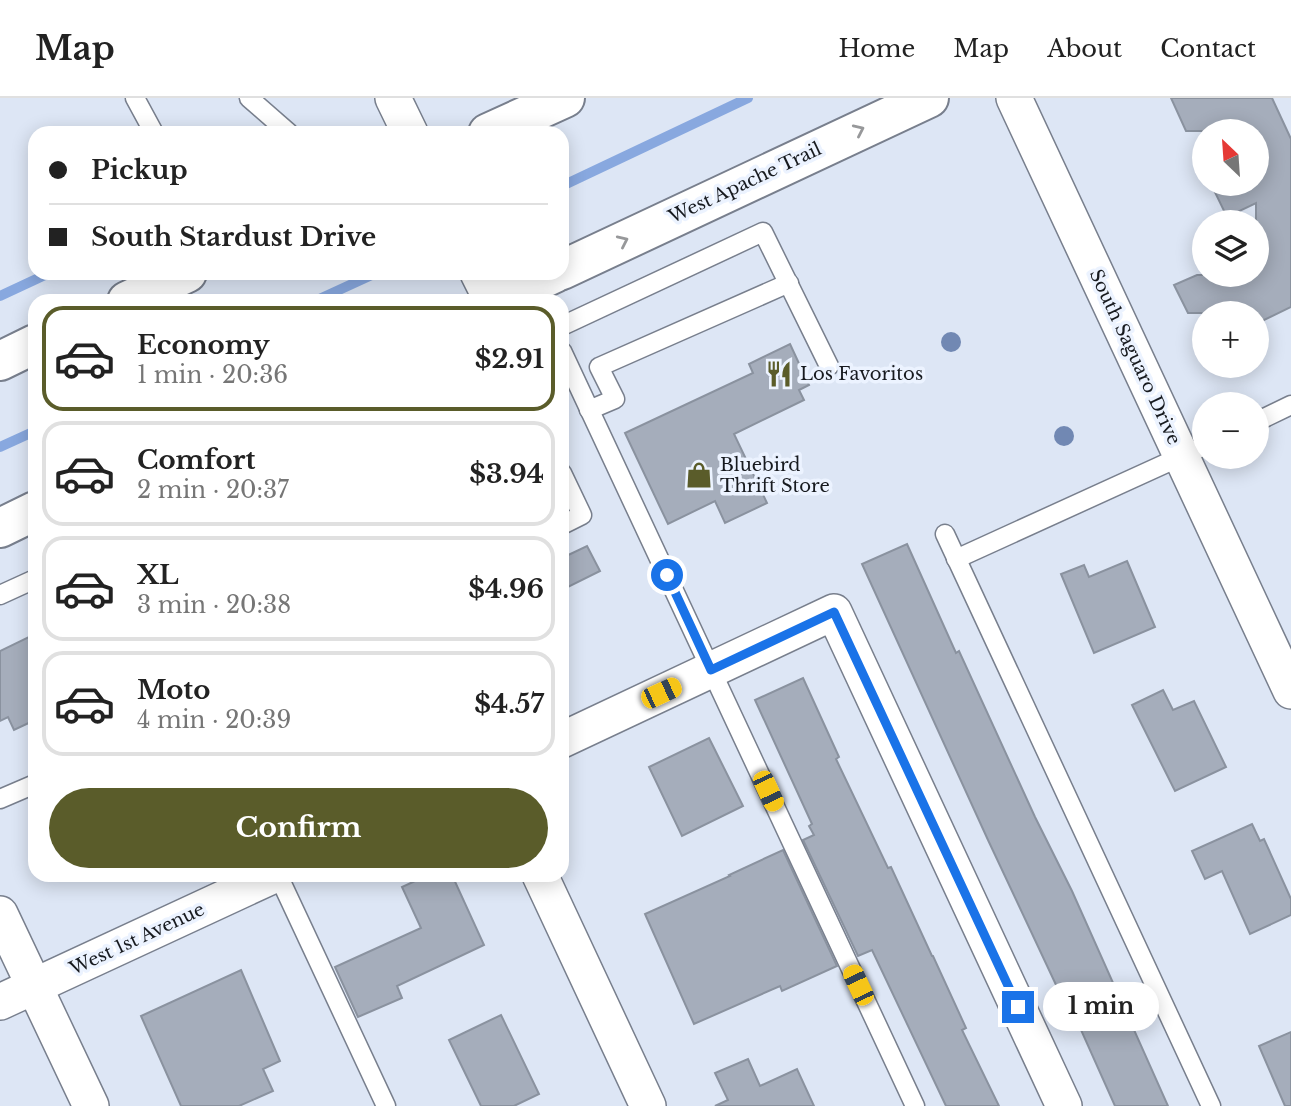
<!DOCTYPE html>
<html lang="en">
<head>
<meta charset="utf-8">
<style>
	:root { --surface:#fff; --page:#f2f2f2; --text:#222; --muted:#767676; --line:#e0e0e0; --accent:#5a5c2a }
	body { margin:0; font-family:"Libre Baskerville",serif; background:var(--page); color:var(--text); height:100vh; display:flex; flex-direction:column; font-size:26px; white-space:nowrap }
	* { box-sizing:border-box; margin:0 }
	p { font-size:23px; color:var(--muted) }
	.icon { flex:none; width:38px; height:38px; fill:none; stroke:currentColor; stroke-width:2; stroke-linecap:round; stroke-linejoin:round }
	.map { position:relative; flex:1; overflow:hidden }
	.sheet { position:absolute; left:28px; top:196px; width:541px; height:588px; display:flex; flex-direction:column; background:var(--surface); border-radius:21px; box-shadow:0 4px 18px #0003 }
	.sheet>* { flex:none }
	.hud { position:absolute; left:28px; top:28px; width:541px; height:154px; border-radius:21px; box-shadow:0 4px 18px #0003; display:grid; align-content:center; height:154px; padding:0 21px; background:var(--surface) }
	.needle { width:46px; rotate:335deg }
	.fabs { position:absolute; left:1192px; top:21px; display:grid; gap:14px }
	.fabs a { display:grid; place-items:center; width:77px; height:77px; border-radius:50%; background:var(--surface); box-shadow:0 4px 18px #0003; font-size:35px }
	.end { position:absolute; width:32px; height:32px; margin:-16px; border:9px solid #1a73e8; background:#fff; box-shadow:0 0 0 4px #fff }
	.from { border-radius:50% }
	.bubble { position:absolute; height:49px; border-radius:24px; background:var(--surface); box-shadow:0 4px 18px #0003; font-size:23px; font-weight:700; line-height:49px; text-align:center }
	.car { position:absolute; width:21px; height:42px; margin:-21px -10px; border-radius:9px; box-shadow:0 0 5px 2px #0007; background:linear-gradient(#f5c518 24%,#345 0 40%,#f5c518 0 76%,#345 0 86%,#f5c518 0) }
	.hud b { display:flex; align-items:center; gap:24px; height:66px; font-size:26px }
	.hud b+b { border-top:2px solid var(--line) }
	.hud i { width:18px; height:18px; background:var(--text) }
	ul { padding:12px 0 0; list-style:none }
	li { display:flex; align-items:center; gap:21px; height:105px; margin:0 14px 10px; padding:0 7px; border:4px solid var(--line); border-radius:21px }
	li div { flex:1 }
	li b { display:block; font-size:26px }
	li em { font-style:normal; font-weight:700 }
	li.selected { border-color:var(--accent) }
	li>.icon { width:63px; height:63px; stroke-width:1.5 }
	.button { display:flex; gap:14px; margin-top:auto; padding:14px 21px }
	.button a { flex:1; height:80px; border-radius:42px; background:var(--accent); color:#fff; font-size:28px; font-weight:700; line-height:80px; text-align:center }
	header { display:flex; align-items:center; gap:42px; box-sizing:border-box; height:98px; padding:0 35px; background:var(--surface); border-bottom:2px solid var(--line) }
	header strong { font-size:33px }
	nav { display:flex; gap:38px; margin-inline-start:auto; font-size:24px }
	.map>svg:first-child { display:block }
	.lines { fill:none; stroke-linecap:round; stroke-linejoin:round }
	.stream { stroke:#88a8df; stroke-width:10 }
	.building { fill:#a5adbb; stroke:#8a929f; stroke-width:2 }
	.lane-casing { stroke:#787f8d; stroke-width:21 }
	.street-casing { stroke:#787f8d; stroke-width:38 }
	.primary-casing { stroke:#787f8d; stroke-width:42 }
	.lane { stroke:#fff; stroke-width:18 }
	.street { stroke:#fff; stroke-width:35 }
	.primary { stroke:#fff; stroke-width:38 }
	.tree { fill:#7188b3 }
	.oneway { stroke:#97989a }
	.route { stroke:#1a73e8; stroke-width:9 }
	.labels { text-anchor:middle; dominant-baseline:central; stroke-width:7; stroke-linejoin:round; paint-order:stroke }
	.street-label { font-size:18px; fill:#171a1f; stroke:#ecf3ff }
	.poi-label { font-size:18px; fill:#171a1f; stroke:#ecf3ff; text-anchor:start }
</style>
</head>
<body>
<header>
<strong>Map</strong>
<nav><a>Home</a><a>Map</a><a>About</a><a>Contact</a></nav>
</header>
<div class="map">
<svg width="1291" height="1008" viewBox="0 0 1291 1008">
	<rect width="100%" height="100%" fill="#dde6f5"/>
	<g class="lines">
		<g class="stream">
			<polyline points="562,88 748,0"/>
			<polyline points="0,198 45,177"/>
			<polyline points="315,203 376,175"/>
			<polyline points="0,349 35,333"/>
		</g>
	</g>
	<g class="building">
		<polygon points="1171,0 1272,0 1291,41 1291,209 1256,226 1256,215 1188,215 1174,187 1197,177 1256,177 1256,105 1227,119 1211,86 1256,86 1256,33 1186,33"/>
		<polygon points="790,246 809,287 799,292 804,302 734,336 767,405 725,425 715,403 668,426 625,335 753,275 749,266"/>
		<polygon points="907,446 956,555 959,553 1035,719 1072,793 1168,1008 1115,1008 1069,905 1065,906 988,742 862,466"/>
		<polygon points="587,448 600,473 562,492 562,460"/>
		<polygon points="1127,463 1155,529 1094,555 1061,476 1084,467 1089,479"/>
		<polygon points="35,536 35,622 14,632 8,619 0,623 0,553"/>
		<polygon points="803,580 839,659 836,661 888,770 891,769 932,858 933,858 966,930 962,932 999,1008 946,1008 872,852 858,858 803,742 814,737 809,728 812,726 755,602"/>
		<polygon points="1163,592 1173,612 1194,603 1226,669 1175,693 1132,607"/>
		<polygon points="709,640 743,708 682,738 649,669"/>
		<polygon points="1252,726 1260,743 1264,741 1291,801 1291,817 1250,836 1222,773 1205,781 1192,753"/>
		<polygon points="783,752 837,868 782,893 780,888 694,926 645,816 730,778 729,777"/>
		<polygon points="428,777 452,777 484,847 397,888 402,900 358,919 335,869 421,830 402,789"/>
		<polygon points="241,872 280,963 263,971 273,993 239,1008 181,1008 141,918"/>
		<polygon points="501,917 539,996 514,1008 481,1008 449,942"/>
		<polygon points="1291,934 1291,1008 1285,1008 1259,948"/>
		<polygon points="748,961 760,988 797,971 814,1008 715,1008 728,1002 715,975"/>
	</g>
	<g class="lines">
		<g class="lane-casing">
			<g id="lane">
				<polyline points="135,0 154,35"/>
				<polyline points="249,0 289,35"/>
				<polyline points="562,228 763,134 829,268"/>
				<polyline points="562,253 915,1008"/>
				<polyline points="589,312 615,301 599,269 789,185"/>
				<polyline points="1256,324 1291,307"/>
				<polyline points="562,375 582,417 562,427"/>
				<polyline points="945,436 1211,1008"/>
				<polyline points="956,461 1204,348"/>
				<polyline points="0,497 35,481"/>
				<polyline points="0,701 35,686"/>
				<polyline points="278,777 386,1008"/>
			</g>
		</g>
		<g class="street-casing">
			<g id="street">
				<polyline points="393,0 410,35"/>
				<polyline points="1014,0 1291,593"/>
				<polyline points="478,175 492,203"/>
				<polyline points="562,642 834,514 1064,1008"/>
				<polyline points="540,777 648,1008"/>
				<polyline points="0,816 91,1008"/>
				<polyline points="0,904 274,777"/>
			</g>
		</g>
		<g class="primary-casing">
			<g id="primary">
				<polyline points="488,35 565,0"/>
				<polyline points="562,172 929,0"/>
				<polyline points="127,203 187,175"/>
				<polyline points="495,203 555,175"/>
				<polyline points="0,263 35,246"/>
				<polyline points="0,430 35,413"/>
			</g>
		</g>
		<use href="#lane" class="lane"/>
		<use href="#street" class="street"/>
		<use href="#primary" class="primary"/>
	</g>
	<g class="tree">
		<circle cx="951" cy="244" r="10"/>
		<circle cx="1064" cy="338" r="10"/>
	</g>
	<defs><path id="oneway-chevron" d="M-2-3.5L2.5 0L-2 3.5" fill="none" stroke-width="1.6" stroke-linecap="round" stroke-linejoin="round" transform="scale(1.75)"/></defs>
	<g class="oneway">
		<use href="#oneway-chevron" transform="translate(859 32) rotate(-25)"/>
		<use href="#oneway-chevron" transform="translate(623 143) rotate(-25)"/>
	</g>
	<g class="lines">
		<polyline class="route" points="667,477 711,572 834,514 1018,909"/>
	</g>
	<defs>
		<g id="restaurant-bare" transform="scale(2.1)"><path d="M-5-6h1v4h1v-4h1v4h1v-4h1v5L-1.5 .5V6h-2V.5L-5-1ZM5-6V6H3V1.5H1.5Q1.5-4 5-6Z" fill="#5a5c2a" stroke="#ecf3ff" stroke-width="2.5" paint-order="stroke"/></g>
		<g id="shop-bare" transform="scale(2.1)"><path d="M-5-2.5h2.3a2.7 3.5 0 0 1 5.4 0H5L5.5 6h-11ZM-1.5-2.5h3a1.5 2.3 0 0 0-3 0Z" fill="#5a5c2a" stroke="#ecf3ff" stroke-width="2.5" paint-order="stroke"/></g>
	</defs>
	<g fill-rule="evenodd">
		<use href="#restaurant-bare" x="779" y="276"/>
		<use href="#shop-bare" x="699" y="377"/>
	</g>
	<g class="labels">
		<g class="street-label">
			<text transform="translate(745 85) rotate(-25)">West Apache Trail</text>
			<text transform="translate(1135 259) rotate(65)">South Saguaro Drive</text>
			<text transform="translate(137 841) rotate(-25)">West 1st Avenue</text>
		</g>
		<g class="poi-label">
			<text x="800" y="276">Los Favoritos</text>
			<text x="720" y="367">Bluebird<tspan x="720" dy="21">Thrift Store</tspan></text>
		</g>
	</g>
</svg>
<div class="fabs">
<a><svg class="needle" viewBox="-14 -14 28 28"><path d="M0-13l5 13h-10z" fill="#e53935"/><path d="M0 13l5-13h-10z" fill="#767676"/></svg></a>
<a><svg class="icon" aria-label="layers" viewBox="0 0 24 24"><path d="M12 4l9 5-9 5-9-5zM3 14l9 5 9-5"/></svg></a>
<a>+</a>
<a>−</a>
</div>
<i class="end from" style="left:667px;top:477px"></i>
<i class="end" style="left:1018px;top:909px"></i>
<div class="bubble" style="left:1043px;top:884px;width:116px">1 min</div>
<i class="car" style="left:661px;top:595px;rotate:65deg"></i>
<i class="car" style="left:768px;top:693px;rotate:155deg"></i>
<i class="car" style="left:858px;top:887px;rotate:335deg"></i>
<div class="hud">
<b><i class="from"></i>Pickup</b>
<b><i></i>South Stardust Drive</b>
</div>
<section class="sheet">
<ul>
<li class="selected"><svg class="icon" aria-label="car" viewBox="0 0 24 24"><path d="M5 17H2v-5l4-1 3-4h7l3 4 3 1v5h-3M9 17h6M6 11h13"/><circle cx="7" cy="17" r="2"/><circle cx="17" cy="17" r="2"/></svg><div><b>Economy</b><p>1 min · 20:36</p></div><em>$2.91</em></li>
<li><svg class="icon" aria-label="car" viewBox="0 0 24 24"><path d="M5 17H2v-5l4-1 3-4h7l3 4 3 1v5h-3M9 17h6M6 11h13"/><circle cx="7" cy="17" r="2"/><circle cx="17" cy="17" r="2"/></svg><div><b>Comfort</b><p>2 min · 20:37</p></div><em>$3.94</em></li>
<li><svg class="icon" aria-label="car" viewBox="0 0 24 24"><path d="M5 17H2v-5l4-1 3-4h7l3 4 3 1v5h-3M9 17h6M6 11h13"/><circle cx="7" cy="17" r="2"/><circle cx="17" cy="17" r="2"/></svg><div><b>XL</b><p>3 min · 20:38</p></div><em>$4.96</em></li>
<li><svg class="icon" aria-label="car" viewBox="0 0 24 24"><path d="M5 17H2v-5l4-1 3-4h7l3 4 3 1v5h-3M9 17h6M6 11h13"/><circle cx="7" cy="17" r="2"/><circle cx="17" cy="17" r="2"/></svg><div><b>Moto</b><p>4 min · 20:39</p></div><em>$4.57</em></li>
</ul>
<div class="button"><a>Confirm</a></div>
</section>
</div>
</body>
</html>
